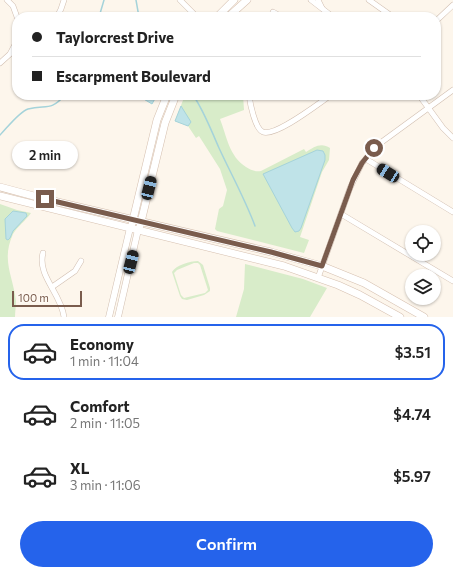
<!DOCTYPE html>
<html lang="en">
<head>
<meta charset="utf-8">
<style>
	:root { --surface:#fff; --page:#f2f2f2; --text:#222; --muted:#767676; --line:#e0e0e0; --accent:#2563eb }
	body { margin:0; font-family:Commissioner,sans-serif; background:var(--page); color:var(--text); height:100vh; display:flex; flex-direction:column; font-size:15px; white-space:nowrap }
	* { box-sizing:border-box; margin:0 }
	p { font-size:13px; color:var(--muted) }
	.icon { flex:none; width:22px; height:22px; fill:none; stroke:currentColor; stroke-width:2; stroke-linecap:round; stroke-linejoin:round }
	.map { position:relative; height:317px; overflow:hidden }
	.drawer { display:flex; flex-direction:column; background:var(--surface); flex:1 }
	.drawer>* { flex:none }
	.top-card { position:absolute; left:12px; top:12px; width:429px; height:88px; border-radius:16px; box-shadow:0 1px 3px #0004; display:grid; align-content:center; height:88px; padding:0 20px; background:var(--surface) }
	.tools { position:absolute; left:405px; top:225px; display:grid; gap:8px }
	.tools a { display:grid; place-items:center; width:36px; height:36px; border-radius:50%; background:var(--surface); box-shadow:0 1px 3px #0004; font-size:20px }
	.scale { position:absolute; left:12px; bottom:10px; width:70px; box-sizing:border-box; padding-left:4px; border:2px solid #7a5c4d; border-top:0; font-size:11px; line-height:14px; white-space:nowrap; color:#7a5c4d; -webkit-text-stroke:3px #fffaf3; paint-order:stroke }
	.end { position:absolute; width:18px; height:18px; margin:-9px; border:5px solid #7a5c4d; background:#fff; box-shadow:0 0 0 2px #fff }
	.from { border-radius:50% }
	.bubble { position:absolute; height:28px; border-radius:14px; background:var(--surface); box-shadow:0 1px 3px #0004; font-size:13px; font-weight:600; line-height:28px; text-align:center }
	.car { position:absolute; width:12px; height:24px; margin:-12px -6px; border-radius:5px; box-shadow:0 0 3px 1px #0007; background:linear-gradient(#222 24%,#8ab4d8 0 40%,#222 0 76%,#8ab4d8 0 86%,#222 0) }
	.top-card b { display:flex; align-items:center; gap:14px; height:38px; font-size:15px }
	.top-card b+b { border-top:1px solid var(--line) }
	.top-card i { width:10px; height:10px; background:var(--text) }
	ul { padding:7px 0 0; list-style:none }
	li { display:flex; align-items:center; gap:12px; height:56px; margin:0 8px 6px; padding:0 12px; border:2px solid transparent; border-radius:16px }
	li div { flex:1 }
	li b { display:block; font-size:15px }
	li em { font-style:normal; font-weight:600 }
	li.on { border-color:var(--accent) }
	li>.icon { width:36px; height:36px; stroke-width:1.5 }
	.action { display:flex; gap:8px; margin-top:auto; padding:8px 20px }
	.action a { flex:1; height:46px; border-radius:24px; background:var(--accent); color:#fff; font-size:16px; font-weight:600; line-height:46px; text-align:center }
	.map>svg:first-child { display:block }
	.green { fill:#d8ecc9; fill-rule:evenodd }
	.water { fill:#bfe3e8; stroke:#a5d3da }
	.lines { fill:none; stroke-linecap:round; stroke-linejoin:round }
	.stream { stroke:#a5d3da; stroke-width:1.5 }
	.minor-casing { stroke:#d1beb0; stroke-width:6 }
	.tertiary-casing { stroke:#d1beb0; stroke-width:7 }
	.secondary-casing { stroke:#d6c0b0; stroke-width:8 }
	.minor { stroke:#fff; stroke-width:5 }
	.tertiary { stroke:#fff; stroke-width:6 }
	.secondary { stroke:#fff; stroke-width:7 }
	.route { stroke:#7a5c4d; stroke-width:5 }
</style>
</head>
<body>
<div class="map">
<svg width="453" height="317" viewBox="0 0 453 317">
	<rect width="100%" height="100%" fill="#fdf6ec"/>
	<g class="green">
		<path d="M185,95h58l1,15 -24,9c7,18 9,37 26,48 5,3 9,5 15,4l43,-22 2,3c8,-5 15,-10 24,-4l-1,12 -7,12 -22,65 9,3 -5,13 -87,-22 -2,-2 4,-20 4,-3 4,-16 -7,-21 -21,-33 -3,2 -8,-12 -13,-5z"/>
		<path d="M0,204l17,6 14,3c-5,7 -14,14 -18,21 -12,26 0,42 3,67 0,5 -1,11 -1,16h-15z"/>
		<path d="M198,261l5,4 7,23v3l-6,4 -17,5 -5,-1 -2,-3 -8,-24c4,-7 18,-11 26,-11zM194,263h4l2,2 8,25 -3,3 -21,5 -3,-3 -7,-22 3,-3z"/>
		<polygon points="245,264 303,279 327,288 310,317 236,317 244,289"/>
	</g>
	<g class="water">
		<polygon points="137,95 157,95 152,104"/>
		<polygon points="181,106 191,122 188,126 175,121"/>
		<polygon points="317,150 323,151 325,155 325,160 301,228 299,231 295,232 292,228 263,174"/>
		<polygon points="13,211 26,213 27,216 13,231 10,238 8,240 6,239 5,219"/>
	</g>
	<g class="lines">
		<g class="stream">
			<polyline points="136,0 139,17"/>
			<polyline points="99,17 104,0"/>
			<path d="M193,95c11,16 18,35 26,53 12,26 26,51 36,78"/>
			<path d="M0,135c7,-7 19,-23 28,-26 18,-5 22,3 37,-14"/>
		</g>
		<g class="minor-casing">
			<g id="minor">
				<polyline points="7,0 13,6 17,17"/>
				<polyline points="180,0 197,17"/>
				<polyline points="311,0 333,17"/>
				<polyline points="318,0 322,8"/>
				<polyline points="369,0 393,17"/>
				<polyline points="273,12 282,17"/>
				<polyline points="57,17 61,9 64,0"/>
				<polyline points="436,21 453,5"/>
				<polyline points="0,63 10,54 17,41"/>
				<path d="M249,95c1,8 6,34 14,37 13,5 56,-29 68,-37"/>
				<polyline points="419,95 443,128 453,138"/>
				<polyline points="366,159 453,212"/>
				<polyline points="341,214 453,281"/>
				<path d="M43,253c-6,23 18,40 21,64"/>
				<polyline points="318,278 350,188 362,163 379,144 453,90"/>
				<polyline points="52,287 75,271 81,261"/>
			</g>
		</g>
		<g class="tertiary-casing">
			<g id="tertiary">
				<polyline points="109,317 130,228"/>
				<polyline points="118,317 138,230"/>
			</g>
		</g>
		<g class="secondary-casing">
			<g id="secondary">
				<polyline points="217,17 234,0"/>
				<polyline points="228,17 247,0"/>
				<polyline points="0,187 45,199 271,252 322,266 364,283 424,317"/>
				<polyline points="0,196 284,266 338,285 360,295 400,317"/>
				<polyline points="132,224 157,120 167,95"/>
				<polyline points="140,226 165,123 176,95"/>
			</g>
		</g>
		<use href="#minor" class="minor"/>
		<use href="#tertiary" class="tertiary"/>
		<use href="#secondary" class="secondary"/>
	</g>
	<g class="lines">
		<polyline class="route" points="45,199 271,252 322,266 353,180 362,163 374,148"/>
	</g>
</svg>
<div class="tools">
<a><svg class="icon" aria-label="locate" viewBox="0 0 24 24"><circle cx="12" cy="12" r="6"/><path d="M12 2v4M12 18v4M2 12h4M18 12h4"/></svg></a>
<a><svg class="icon" aria-label="layers" viewBox="0 0 24 24"><path d="M12 4l9 5-9 5-9-5zM3 14l9 5 9-5"/></svg></a>
</div>
<div class="scale">100 m</div>
<i class="end from" style="left:374px;top:148px"></i>
<i class="end" style="left:45px;top:199px"></i>
<div class="bubble" style="left:12px;top:141px;width:66px">2 min</div>
<i class="car" style="left:388px;top:173px;rotate:302deg"></i>
<i class="car" style="left:149px;top:188px;rotate:14deg"></i>
<i class="car" style="left:131px;top:262px;rotate:14deg"></i>
<div class="top-card">
<b><i class="from"></i>Taylorcrest Drive</b>
<b><i></i>Escarpment Boulevard</b>
</div>
</div>
<section class="drawer">
<ul>
<li class="on"><svg class="icon" aria-label="car" viewBox="0 0 24 24"><path d="M5 17H2v-5l4-1 3-4h7l3 4 3 1v5h-3M9 17h6M6 11h13"/><circle cx="7" cy="17" r="2"/><circle cx="17" cy="17" r="2"/></svg><div><b>Economy</b><p>1 min · 11:04</p></div><em>$3.51</em></li>
<li><svg class="icon" aria-label="car" viewBox="0 0 24 24"><path d="M5 17H2v-5l4-1 3-4h7l3 4 3 1v5h-3M9 17h6M6 11h13"/><circle cx="7" cy="17" r="2"/><circle cx="17" cy="17" r="2"/></svg><div><b>Comfort</b><p>2 min · 11:05</p></div><em>$4.74</em></li>
<li><svg class="icon" aria-label="car" viewBox="0 0 24 24"><path d="M5 17H2v-5l4-1 3-4h7l3 4 3 1v5h-3M9 17h6M6 11h13"/><circle cx="7" cy="17" r="2"/><circle cx="17" cy="17" r="2"/></svg><div><b>XL</b><p>3 min · 11:06</p></div><em>$5.97</em></li>
</ul>
<div class="action"><a>Confirm</a></div>
</section>
</body>
</html>
